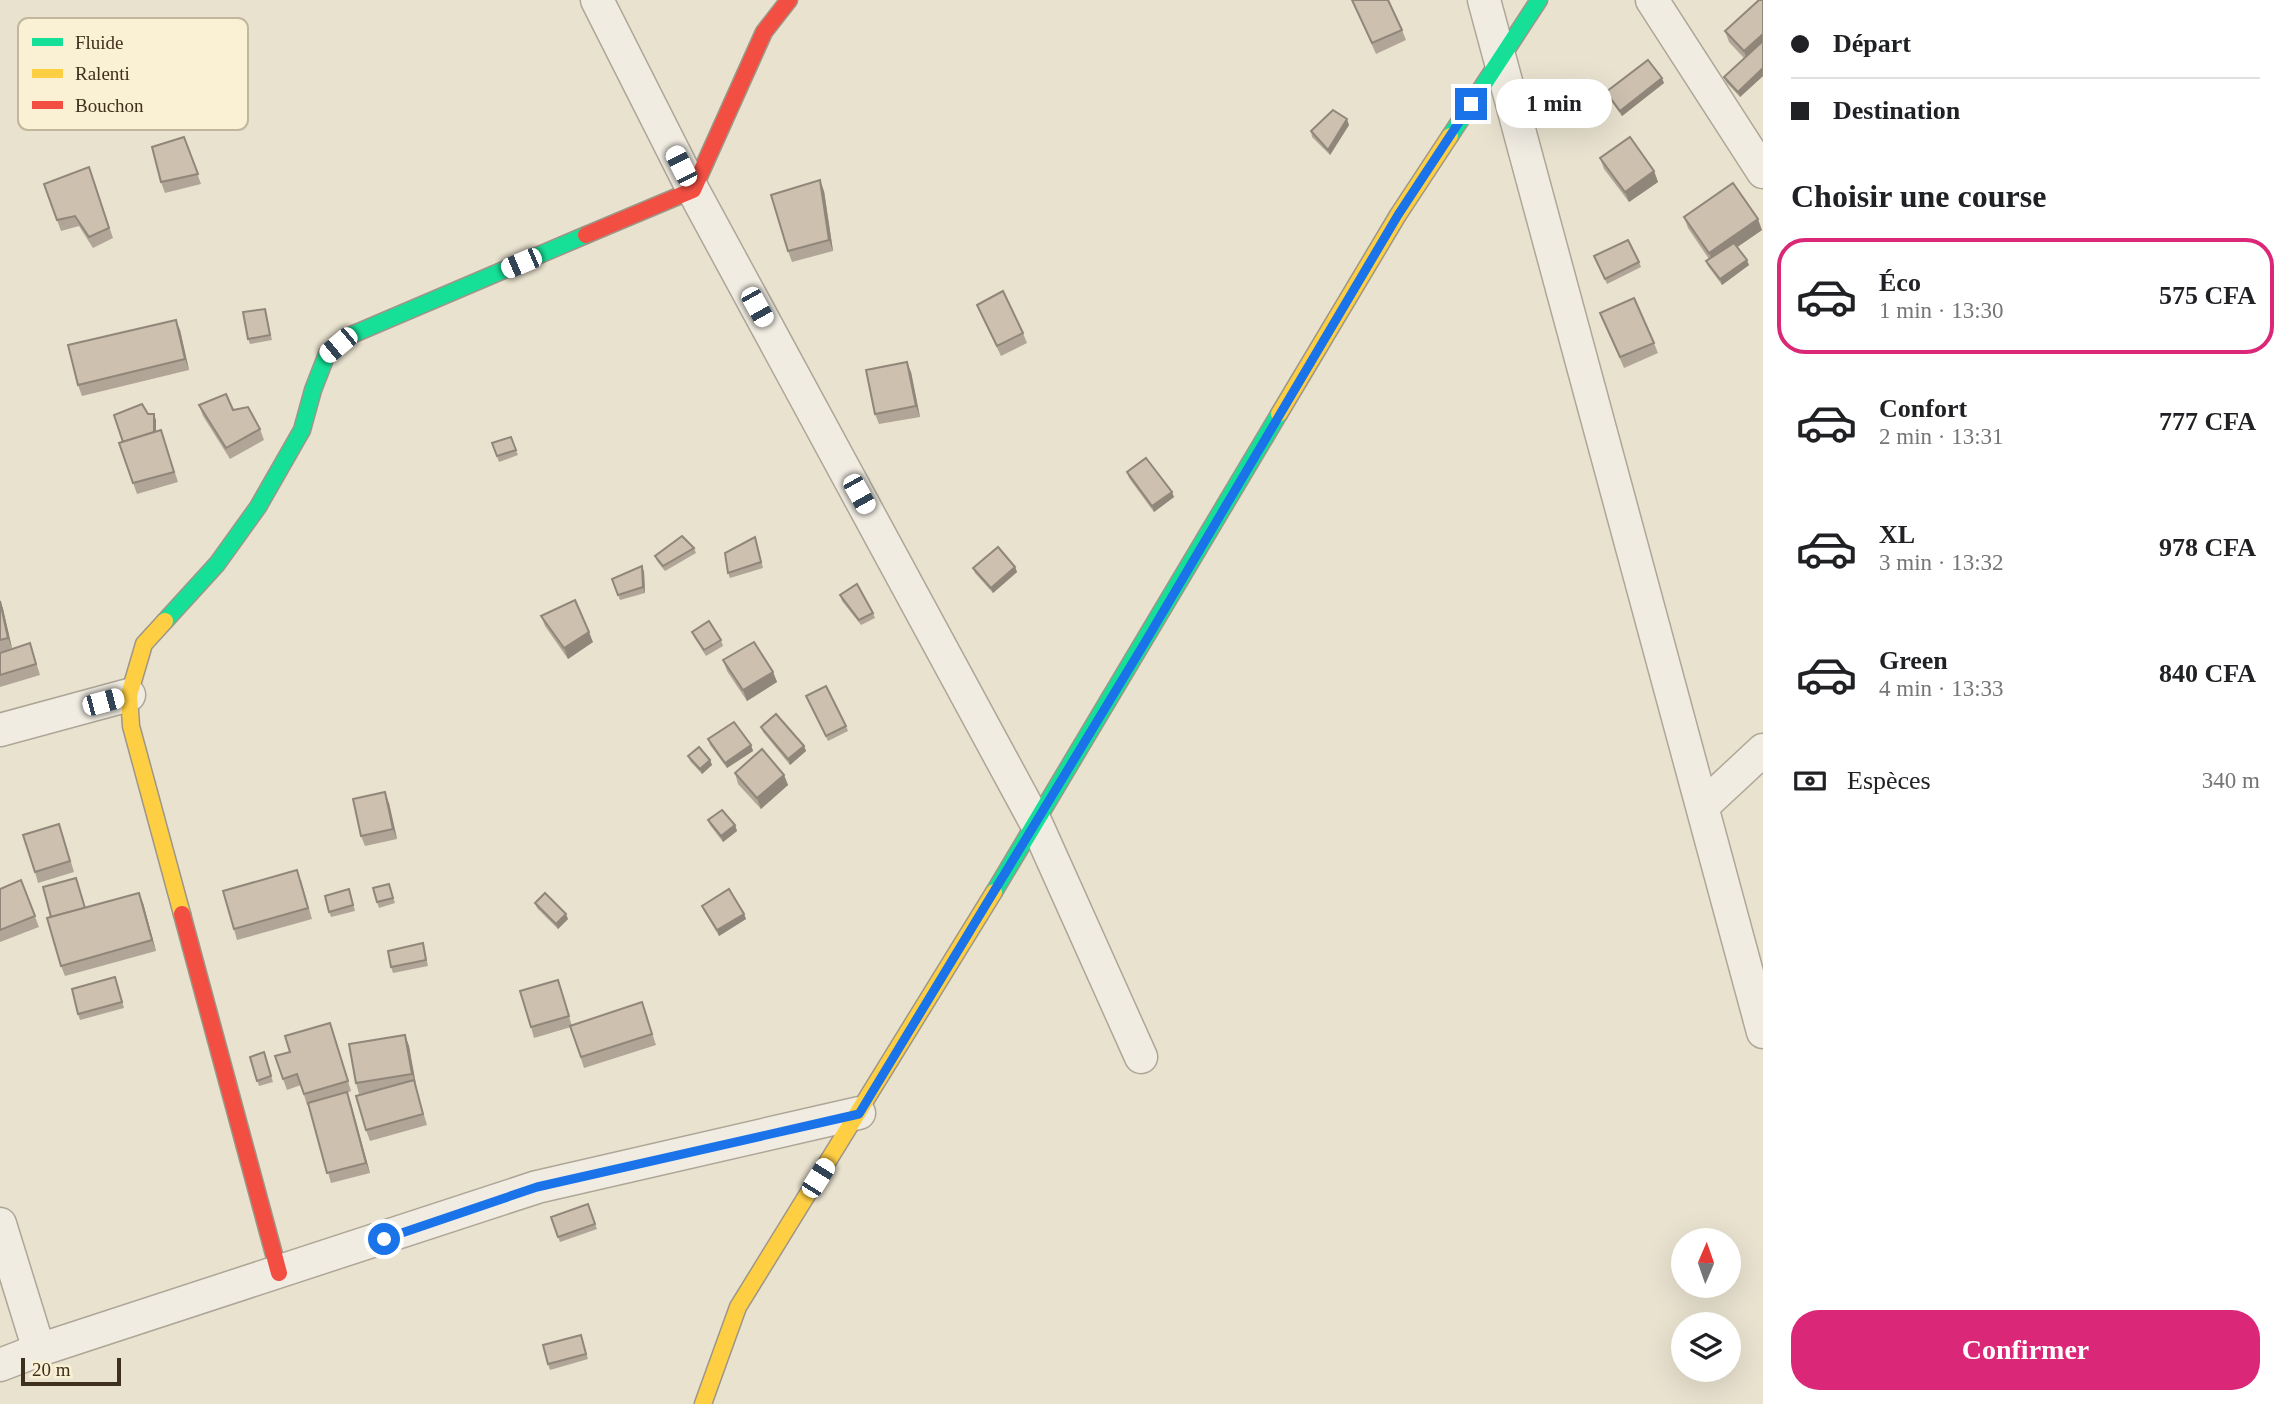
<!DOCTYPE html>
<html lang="fr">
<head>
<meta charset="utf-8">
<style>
	:root { --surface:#fff; --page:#f2f2f2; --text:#202124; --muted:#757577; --line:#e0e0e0; --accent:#db2777 }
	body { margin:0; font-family:Georgia,serif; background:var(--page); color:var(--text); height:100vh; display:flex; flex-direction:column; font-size:26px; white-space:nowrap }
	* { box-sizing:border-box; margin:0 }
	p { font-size:23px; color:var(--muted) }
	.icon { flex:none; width:38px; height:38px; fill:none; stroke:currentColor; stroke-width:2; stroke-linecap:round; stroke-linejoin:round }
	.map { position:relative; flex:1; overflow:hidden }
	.drawer { display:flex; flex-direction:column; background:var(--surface); width:525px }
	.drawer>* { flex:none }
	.hud { display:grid; align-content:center; height:154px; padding:0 28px; background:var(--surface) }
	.needle { width:46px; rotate:2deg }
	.controls { position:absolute; left:1671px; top:1228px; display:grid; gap:14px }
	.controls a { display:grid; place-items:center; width:70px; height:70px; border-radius:50%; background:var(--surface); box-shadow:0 7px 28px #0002; font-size:35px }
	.scale { position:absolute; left:21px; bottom:18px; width:100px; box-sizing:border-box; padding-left:7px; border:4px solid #3f2f1d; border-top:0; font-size:19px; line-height:24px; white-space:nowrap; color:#3f2f1d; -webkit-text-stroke:5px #faf0d4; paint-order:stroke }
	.end { position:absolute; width:32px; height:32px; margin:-16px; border:9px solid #1a73e8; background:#fff; box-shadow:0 0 0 4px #fff }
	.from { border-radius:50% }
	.bubble { position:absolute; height:49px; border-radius:24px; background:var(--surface); box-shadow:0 7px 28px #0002; font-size:23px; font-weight:700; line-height:49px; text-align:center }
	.car { position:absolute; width:21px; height:42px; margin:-21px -10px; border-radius:9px; box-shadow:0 0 5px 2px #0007; background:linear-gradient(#fff 24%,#345 0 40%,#fff 0 76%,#345 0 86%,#fff 0) }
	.hud b { display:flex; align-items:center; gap:24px; height:66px; font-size:26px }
	.hud b+b { border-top:2px solid var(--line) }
	.hud i { width:18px; height:18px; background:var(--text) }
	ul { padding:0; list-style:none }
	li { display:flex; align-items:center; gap:21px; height:116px; margin:0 14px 10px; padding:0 14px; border:4px solid transparent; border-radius:28px }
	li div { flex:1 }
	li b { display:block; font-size:26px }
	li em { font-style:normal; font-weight:700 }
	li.active { border-color:var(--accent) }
	li>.icon { width:63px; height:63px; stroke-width:1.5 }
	h2 { padding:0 28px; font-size:32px; line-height:84px }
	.pay { display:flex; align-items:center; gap:18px; height:77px; padding:0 28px; font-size:26px }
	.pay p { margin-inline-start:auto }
	.primary-button { display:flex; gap:14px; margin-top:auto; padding:14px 28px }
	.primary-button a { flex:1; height:80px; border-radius:28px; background:var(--accent); color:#fff; font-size:28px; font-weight:700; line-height:80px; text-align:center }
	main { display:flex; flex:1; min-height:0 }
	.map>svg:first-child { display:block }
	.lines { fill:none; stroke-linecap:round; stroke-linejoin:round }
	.street-casing { stroke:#aea697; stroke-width:35 }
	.fast-casing { stroke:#9e9688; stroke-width:19 }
	.slow-casing { stroke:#9e9688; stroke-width:19 }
	.jam-casing { stroke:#9e9688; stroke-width:19 }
	.street { stroke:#f0ece2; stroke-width:32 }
	.fast { stroke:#16e098; stroke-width:16 }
	.slow { stroke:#ffcf43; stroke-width:16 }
	.jam { stroke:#f24e42; stroke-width:16 }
	.wall { fill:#b0a596 }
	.shaded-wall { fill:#90867a }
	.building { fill:#cdc0af; stroke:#90867a; stroke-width:2 }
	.route { stroke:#1a73e8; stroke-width:9 }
	.key { fill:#faf0d4; stroke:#c2b69d; stroke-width:2 }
	.key-label { font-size:19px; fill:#3f2f1d }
</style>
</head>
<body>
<main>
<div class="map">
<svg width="1763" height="1404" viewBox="0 0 1763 1404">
	<rect width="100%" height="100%" fill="#e9e2cf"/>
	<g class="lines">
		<g class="street-casing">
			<g id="street">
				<polyline points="597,0 693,190 1036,823 1141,1057"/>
				<polyline points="1484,0 1763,1032"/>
				<polyline points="1652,0 1763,172"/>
				<polyline points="0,730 129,695"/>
				<polyline points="1703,806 1763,750"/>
				<polyline points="0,1224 39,1350"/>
				<polyline points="0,1365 39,1350 537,1187 859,1113"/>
			</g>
		</g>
		<g class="fast-casing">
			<g id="fast">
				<polyline points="1450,136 1539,0"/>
				<polyline points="165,621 217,564 258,507 302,430 313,390 327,354 349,336 586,235"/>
				<polyline points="994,892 1279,414"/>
			</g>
		</g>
		<g class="slow-casing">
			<g id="slow">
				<polyline points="1279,414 1398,215 1450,136"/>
				<polyline points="165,621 144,644 129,695 131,726 182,914"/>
				<polyline points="703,1404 738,1307 994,892"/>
			</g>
		</g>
		<g class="jam-casing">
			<g id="jam">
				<polyline points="586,235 693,190 764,32 789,0"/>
				<polyline points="182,914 279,1273"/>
			</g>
		</g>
		<use href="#street" class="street"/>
		<use href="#fast" class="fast"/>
		<use href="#slow" class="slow"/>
		<use href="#jam" class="jam"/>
	</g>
	<g class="wall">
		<polygon points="1352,0 1402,30 1406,40 1376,54"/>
		<polygon points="1763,0 1763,76 1740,97 1726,82 1724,77 1744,58 1729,42 1725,31"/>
		<polygon points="1664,83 1622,116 1608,97 1606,92"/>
		<polygon points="1349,125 1330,155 1312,137 1311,131"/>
		<polygon points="184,137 201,184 165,193 161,182"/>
		<polygon points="1600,158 1654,171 1658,182 1629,202 1604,169"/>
		<polygon points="89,167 113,238 93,248 79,226 61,231 44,184"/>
		<polygon points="824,191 833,251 792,262 788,251"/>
		<polygon points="1684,217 1762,230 1737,247 1749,265 1722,285 1708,266 1706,261 1709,259 1688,228"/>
		<polygon points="1594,256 1639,262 1641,267 1607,284"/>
		<polygon points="977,305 1023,333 1027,343 1001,356 981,315"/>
		<polygon points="265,309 272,340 250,344 248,339"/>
		<polygon points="1600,313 1654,343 1658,353 1624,368"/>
		<polygon points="180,330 189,370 82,396 78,385"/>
		<polygon points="911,372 920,417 879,424 875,414"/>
		<polygon points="199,405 233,410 260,429 264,440 230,459 203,416"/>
		<polygon points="148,414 156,420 156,432 161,430 178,482 137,494 119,443 122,442"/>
		<polygon points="511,437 518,455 499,462 492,443"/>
		<polygon points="1127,472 1174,497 1154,512 1129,478"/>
		<polygon points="757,543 763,568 730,578 728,573"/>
		<polygon points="694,548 696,553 665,571 657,561 655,556"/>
		<polygon points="642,566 644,572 645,593 620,600 612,579"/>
		<polygon points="1015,567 1017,572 993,593 975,573 973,568"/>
		<polygon points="840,595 873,613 875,618 861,625 842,601"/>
		<polygon points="0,600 3,609 12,648 0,653"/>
		<polygon points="541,616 593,642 568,659 545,626"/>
		<polygon points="692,632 721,640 723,646 706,656 694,637"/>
		<polygon points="30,643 40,675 0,687 0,653"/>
		<polygon points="723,660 773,672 777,682 747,701 727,671"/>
		<polygon points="806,696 846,726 848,731 828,741"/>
		<polygon points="761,727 804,746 806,751 790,765 763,732"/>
		<polygon points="708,739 751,745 753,751 727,768 710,745"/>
		<polygon points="688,756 710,760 712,765 702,774 690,761"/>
		<polygon points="735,773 784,775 788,785 761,809 738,784"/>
		<polygon points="389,803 397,839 365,846 361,836"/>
		<polygon points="708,820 735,825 737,831 723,842 710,825"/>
		<polygon points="63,835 74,872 38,883 35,872"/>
		<polygon points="21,880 39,927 0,942 0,889"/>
		<polygon points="301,880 312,919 237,940 234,929"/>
		<polygon points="389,884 395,903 379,908 377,902"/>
		<polygon points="351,895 355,911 331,917 329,912"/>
		<polygon points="143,903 156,951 65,976 61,966 85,908"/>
		<polygon points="535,903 568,919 558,929 537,908"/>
		<polygon points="702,906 744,914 746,919 719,936 704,911"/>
		<polygon points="423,943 428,966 393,973 391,967"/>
		<polygon points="115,977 124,1008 80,1020 78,1014"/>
		<polygon points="558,980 572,1026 642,1002 656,1045 584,1068 571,1027 534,1038 531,1027"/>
		<polygon points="330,1023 351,1091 347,1093 370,1173 331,1183 309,1105 307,1105 301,1085 287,1090 283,1079 290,1052"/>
		<polygon points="405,1035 409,1046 415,1084 427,1125 370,1141 366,1130 373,1092 359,1094 356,1083"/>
		<polygon points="264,1052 273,1082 259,1086 250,1057"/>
		<polygon points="588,1204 597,1229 560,1242 551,1217"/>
		<polygon points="581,1335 588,1359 550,1370 548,1364"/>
	</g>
	<g class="shaded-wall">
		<polygon points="1763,34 1763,48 1748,62 1744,51"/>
		<polygon points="1763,68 1763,76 1740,97 1738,92"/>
		<polygon points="1662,78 1664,83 1622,116 1620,111"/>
		<polygon points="1347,119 1349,125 1330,155 1328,150"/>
		<polygon points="1654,171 1658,182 1629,202 1625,192"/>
		<polygon points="820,180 824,191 833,251 829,240"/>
		<polygon points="1758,219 1762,230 1713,264 1709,253"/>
		<polygon points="1747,260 1749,265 1722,285 1720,279"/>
		<polygon points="176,320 180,330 189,370 185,359"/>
		<polygon points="907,362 911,372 920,417 916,406"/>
		<polygon points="154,414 156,420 156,440 154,435"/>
		<polygon points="1172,492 1174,497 1154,512 1152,506"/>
		<polygon points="642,566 644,572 645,593 643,587"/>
		<polygon points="1015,567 1017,572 993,593 991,588"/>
		<polygon points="0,600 3,609 12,648 8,638"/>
		<polygon points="589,632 593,642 568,659 564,648"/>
		<polygon points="773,672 777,682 747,701 743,690"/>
		<polygon points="751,745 753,751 727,768 725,763"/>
		<polygon points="804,746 806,751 790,765 788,759"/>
		<polygon points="710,760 712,765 702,774 700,769"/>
		<polygon points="784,775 788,785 761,809 757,798"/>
		<polygon points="385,792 389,803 397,839 393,829"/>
		<polygon points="735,825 737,831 723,842 721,836"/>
		<polygon points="139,893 143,903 156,951 152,940"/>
		<polygon points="566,914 568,919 558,929 556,924"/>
		<polygon points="744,914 746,919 719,936 717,930"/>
		<polygon points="405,1035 409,1046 416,1084 412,1074"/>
		<polygon points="347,1092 351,1103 370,1173 366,1163"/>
	</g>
	<g class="building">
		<polygon points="1352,0 1388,0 1402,30 1372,43"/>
		<polygon points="1759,0 1763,0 1763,34 1744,51 1725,31"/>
		<polygon points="1763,41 1763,68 1738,92 1724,77"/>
		<polygon points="1648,60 1662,78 1620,111 1606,92"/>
		<polygon points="1333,110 1347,119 1328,150 1311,131"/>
		<polygon points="184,137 198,174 161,182 152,147"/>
		<polygon points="1630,137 1654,171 1625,192 1600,158"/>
		<polygon points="89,167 109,228 89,237 75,216 57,220 44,184"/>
		<polygon points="820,180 829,240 788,251 771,195"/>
		<polygon points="1733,183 1758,219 1709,253 1684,217"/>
		<polygon points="1628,240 1639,262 1605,279 1594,256"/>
		<polygon points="1734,243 1747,260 1720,279 1706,261"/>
		<polygon points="1003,291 1023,333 997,346 977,305"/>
		<polygon points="1634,298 1654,343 1620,357 1600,313"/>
		<polygon points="265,309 270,335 248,339 243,312"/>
		<polygon points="176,320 185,359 78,385 68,345"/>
		<polygon points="907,362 916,406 875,414 866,370"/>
		<polygon points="226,394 233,410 248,407 260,429 226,448 199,405"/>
		<polygon points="142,404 148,414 154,414 154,432 123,442 114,415"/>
		<polygon points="161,430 174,472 133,483 119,443"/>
		<polygon points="511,437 516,450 497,456 492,443"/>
		<polygon points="1146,458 1172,492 1152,506 1127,472"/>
		<polygon points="682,536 694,548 663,566 655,556"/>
		<polygon points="755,537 761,562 728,573 725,553"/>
		<polygon points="998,547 1015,567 991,588 973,568"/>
		<polygon points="642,566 643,587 618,595 612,579"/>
		<polygon points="857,584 873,613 859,620 840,595"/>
		<polygon points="575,600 589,632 564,648 541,616"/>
		<polygon points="0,601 8,638 0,640"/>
		<polygon points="709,621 721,640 704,650 692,632"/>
		<polygon points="754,642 773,672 743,690 723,660"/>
		<polygon points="30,643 36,664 0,675 0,653"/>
		<polygon points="826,686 846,726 826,736 806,696"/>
		<polygon points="776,714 804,746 788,759 761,727"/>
		<polygon points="734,722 751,745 725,763 708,739"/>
		<polygon points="699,747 710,760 700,769 688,756"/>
		<polygon points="762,749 784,775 757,798 735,773"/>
		<polygon points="385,792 393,829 361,836 353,799"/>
		<polygon points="722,810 735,825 721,836 708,820"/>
		<polygon points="59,824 70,861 35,872 23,835"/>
		<polygon points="297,870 308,908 234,929 223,891"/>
		<polygon points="76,878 85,908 51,917 43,887"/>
		<polygon points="21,880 35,916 0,930 0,889"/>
		<polygon points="389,884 393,898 377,902 373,888"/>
		<polygon points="349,889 353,905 329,912 325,896"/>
		<polygon points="729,889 744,914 717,930 702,906"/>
		<polygon points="139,893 152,940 61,966 47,918"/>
		<polygon points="545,893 566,914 556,924 535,903"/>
		<polygon points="423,943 426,960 391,967 388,951"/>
		<polygon points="115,977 122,1002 78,1014 72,989"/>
		<polygon points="558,980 569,1016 531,1027 520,991"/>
		<polygon points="642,1002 652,1034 581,1057 570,1026"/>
		<polygon points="330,1023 348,1081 304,1094 297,1074 283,1079 275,1056 290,1052 285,1036"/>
		<polygon points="405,1035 412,1074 356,1083 349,1044"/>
		<polygon points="264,1052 271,1076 257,1081 250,1057"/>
		<polygon points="414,1080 423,1114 366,1130 356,1096"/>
		<polygon points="347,1092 366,1163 327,1173 308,1103"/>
		<polygon points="588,1204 595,1224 558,1237 551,1217"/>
		<polygon points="581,1335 586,1354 548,1364 543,1345"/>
	</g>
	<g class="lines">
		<polyline class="route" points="384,1239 537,1187 859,1114 1144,644 1398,215 1471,104"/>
	</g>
	<rect x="18" y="18" width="230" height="112" rx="10" class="key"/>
	<rect x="32" y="38" width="31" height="8" fill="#16e098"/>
	<rect x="32" y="69" width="31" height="9" fill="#ffcf43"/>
	<rect x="32" y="101" width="31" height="8" fill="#f24e42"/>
	<g class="key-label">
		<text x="75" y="49">Fluide</text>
		<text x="75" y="80">Ralenti</text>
		<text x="75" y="112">Bouchon</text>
	</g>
</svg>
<div class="controls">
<a><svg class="needle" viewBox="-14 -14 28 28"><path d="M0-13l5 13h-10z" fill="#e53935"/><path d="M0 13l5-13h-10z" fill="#757577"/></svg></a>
<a><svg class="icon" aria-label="layers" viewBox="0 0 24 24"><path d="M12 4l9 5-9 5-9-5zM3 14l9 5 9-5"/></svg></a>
</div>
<div class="scale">20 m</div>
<i class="end from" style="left:384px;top:1239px"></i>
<i class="end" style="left:1471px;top:104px"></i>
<div class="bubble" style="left:1496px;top:79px;width:116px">1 min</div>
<i class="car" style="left:681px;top:166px;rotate:333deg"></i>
<i class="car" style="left:521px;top:263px;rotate:247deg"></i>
<i class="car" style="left:757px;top:307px;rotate:151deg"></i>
<i class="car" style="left:338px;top:345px;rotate:230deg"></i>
<i class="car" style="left:859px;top:494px;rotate:151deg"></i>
<i class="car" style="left:103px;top:702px;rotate:75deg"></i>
<i class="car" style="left:818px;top:1178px;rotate:32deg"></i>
</div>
<section class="drawer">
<div class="hud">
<b><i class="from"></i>Départ</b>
<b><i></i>Destination</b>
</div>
<h2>Choisir une course</h2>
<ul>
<li class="active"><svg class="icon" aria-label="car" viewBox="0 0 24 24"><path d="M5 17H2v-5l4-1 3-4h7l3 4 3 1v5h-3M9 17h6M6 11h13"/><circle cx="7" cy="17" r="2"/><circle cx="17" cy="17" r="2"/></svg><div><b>Éco</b><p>1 min · 13:30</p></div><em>575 CFA</em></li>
<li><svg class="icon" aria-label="car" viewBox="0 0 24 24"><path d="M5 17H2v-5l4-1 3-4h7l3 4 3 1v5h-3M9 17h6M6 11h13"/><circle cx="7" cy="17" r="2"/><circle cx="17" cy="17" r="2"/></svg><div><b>Confort</b><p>2 min · 13:31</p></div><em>777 CFA</em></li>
<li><svg class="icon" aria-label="car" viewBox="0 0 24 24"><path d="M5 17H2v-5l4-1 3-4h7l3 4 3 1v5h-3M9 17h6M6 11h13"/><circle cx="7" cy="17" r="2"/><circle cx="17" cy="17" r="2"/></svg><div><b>XL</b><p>3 min · 13:32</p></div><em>978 CFA</em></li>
<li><svg class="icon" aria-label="car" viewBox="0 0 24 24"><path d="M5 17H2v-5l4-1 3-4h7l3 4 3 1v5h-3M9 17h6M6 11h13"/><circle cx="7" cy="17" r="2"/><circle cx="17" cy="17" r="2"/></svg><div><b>Green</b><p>4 min · 13:33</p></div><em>840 CFA</em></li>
</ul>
<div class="pay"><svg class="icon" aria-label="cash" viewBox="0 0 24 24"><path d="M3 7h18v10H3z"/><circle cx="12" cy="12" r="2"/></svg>Espèces<p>340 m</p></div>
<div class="primary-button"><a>Confirmer</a></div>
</section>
</main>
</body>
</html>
